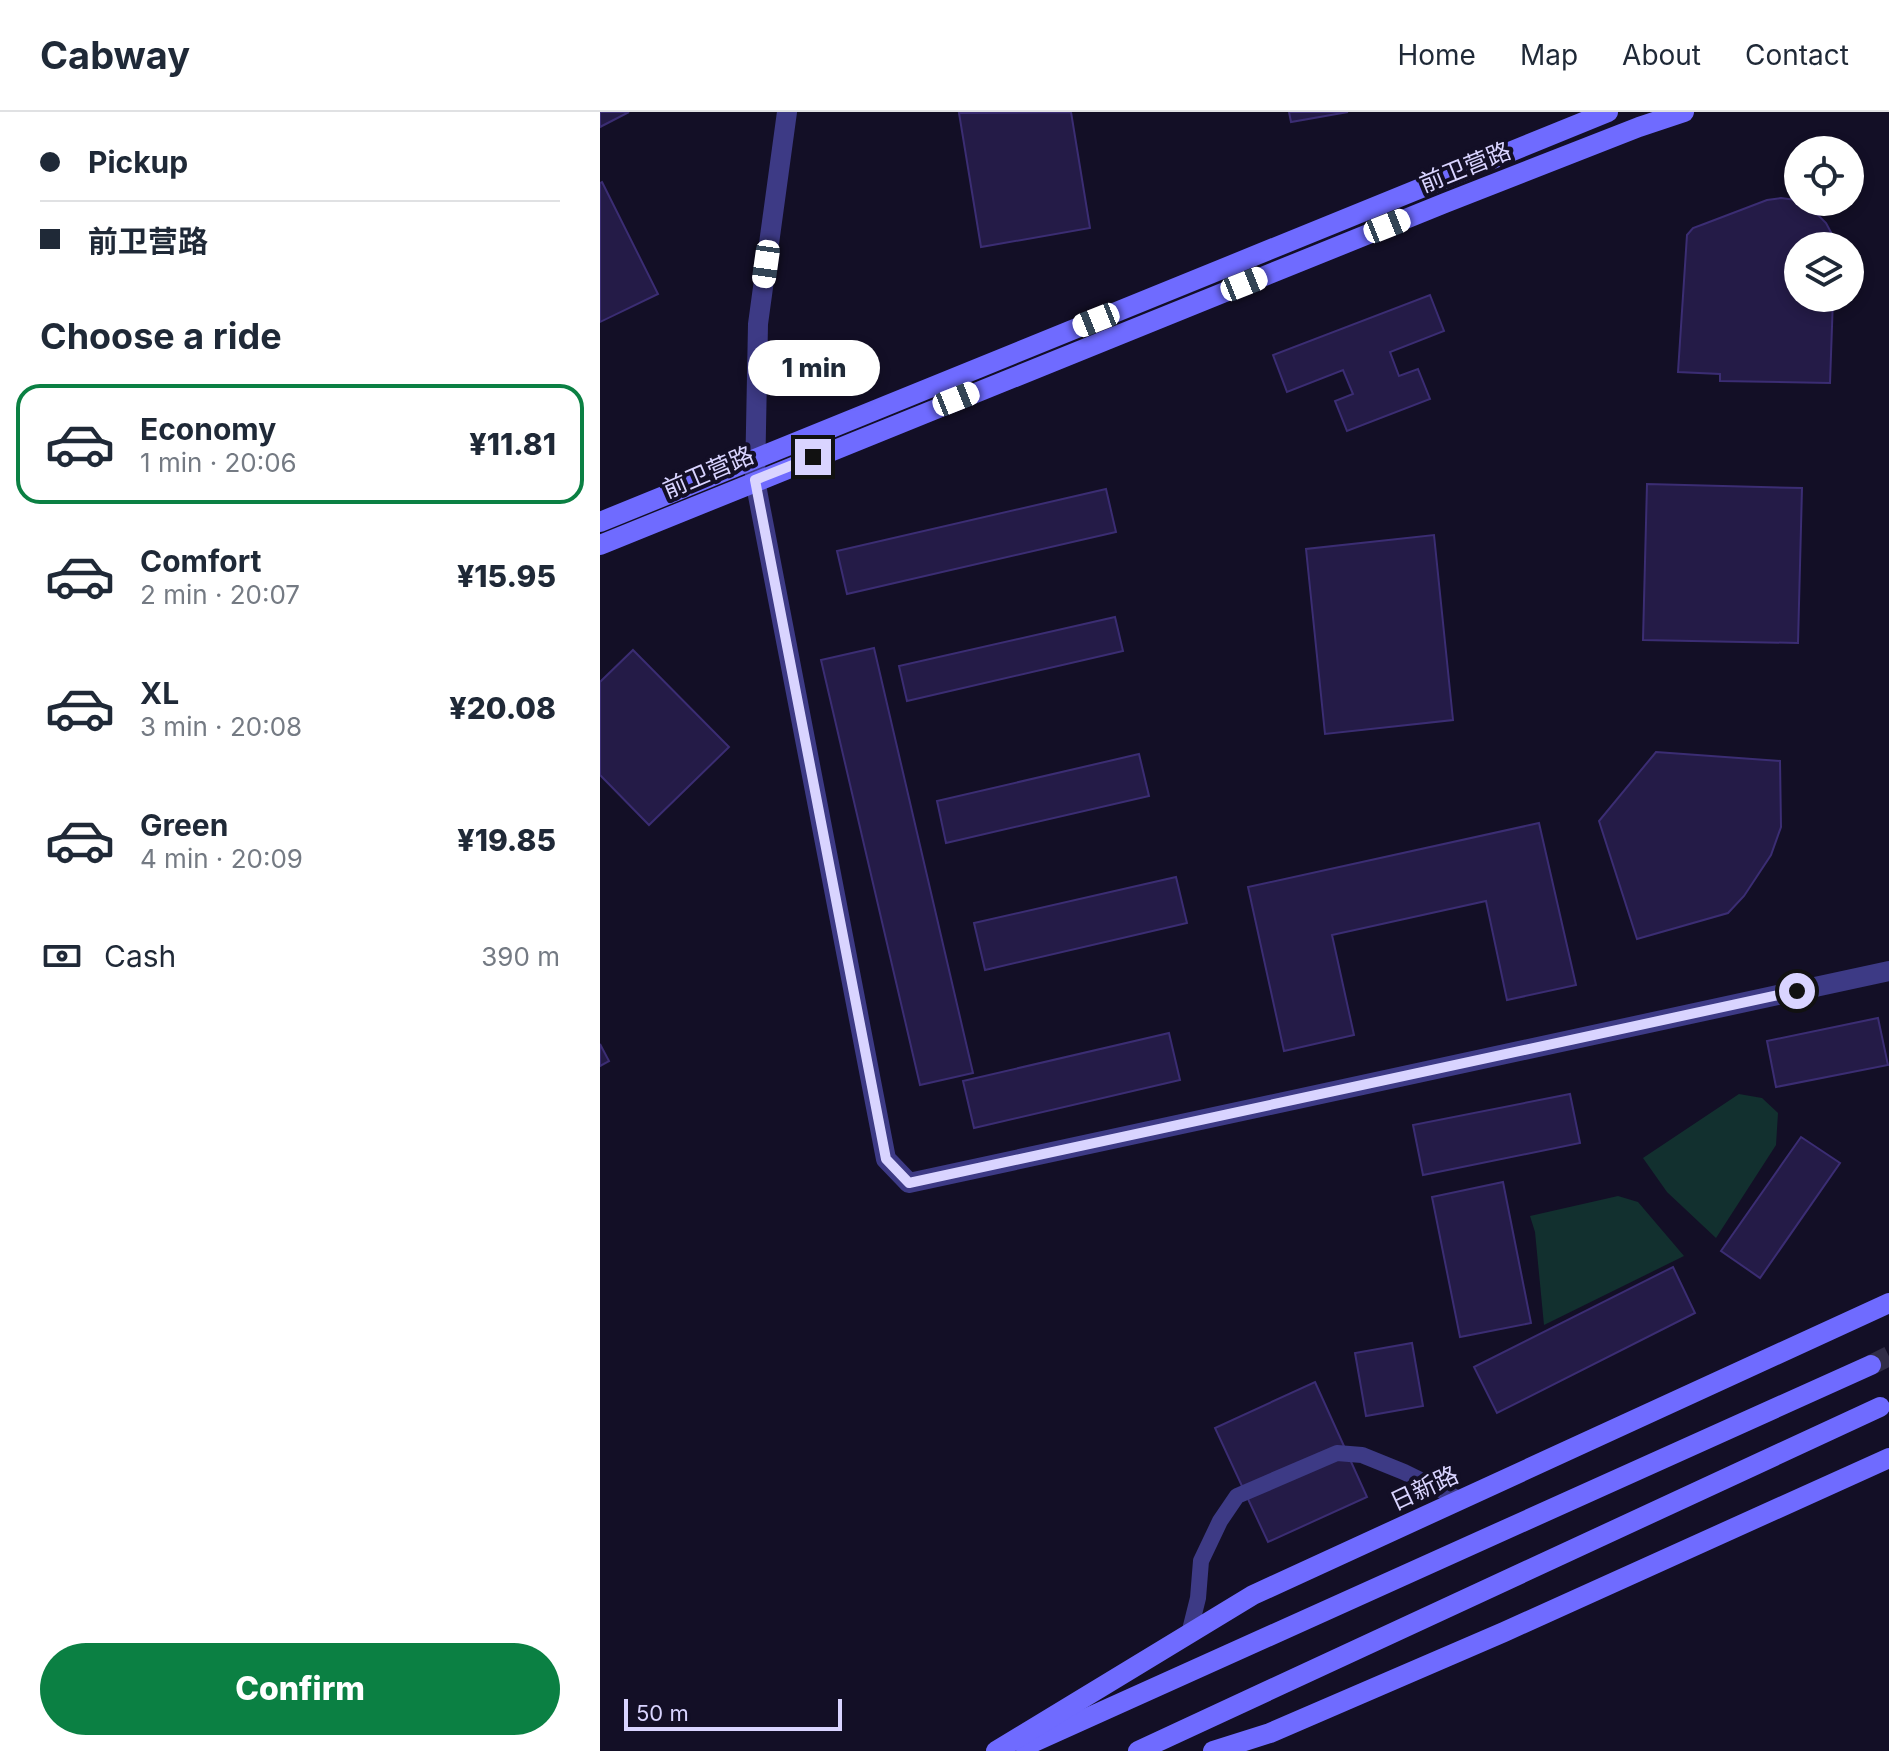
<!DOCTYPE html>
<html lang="en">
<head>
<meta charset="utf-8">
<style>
	:root { --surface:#fff; --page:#f6f6f7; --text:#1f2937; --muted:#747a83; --line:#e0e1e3; --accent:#0b8043 }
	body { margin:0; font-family:Inter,"Noto Sans SC",sans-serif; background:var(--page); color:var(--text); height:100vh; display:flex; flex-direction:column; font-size:30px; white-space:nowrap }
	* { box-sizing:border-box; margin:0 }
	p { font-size:26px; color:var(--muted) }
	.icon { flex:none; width:44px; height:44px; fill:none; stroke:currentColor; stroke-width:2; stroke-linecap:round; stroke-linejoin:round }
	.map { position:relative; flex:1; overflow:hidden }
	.details { display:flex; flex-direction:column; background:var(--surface); width:600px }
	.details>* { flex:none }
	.guide { display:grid; align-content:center; height:176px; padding:0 40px; background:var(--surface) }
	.buttons { position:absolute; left:1184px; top:24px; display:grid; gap:16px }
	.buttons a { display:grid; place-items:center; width:80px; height:80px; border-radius:50%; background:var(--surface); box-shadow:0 4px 12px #0003; font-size:40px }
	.scale { position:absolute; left:24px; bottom:20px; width:218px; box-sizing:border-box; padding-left:8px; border:4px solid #d9d4ff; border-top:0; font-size:22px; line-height:28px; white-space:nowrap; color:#d9d4ff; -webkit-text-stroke:6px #130f26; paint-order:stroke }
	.end { position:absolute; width:36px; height:36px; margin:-18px; border:10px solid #d9d4ff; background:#111; box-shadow:0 0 0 4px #111 }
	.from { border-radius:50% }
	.bubble { position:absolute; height:56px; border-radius:28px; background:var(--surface); box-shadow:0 4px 12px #0003; font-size:26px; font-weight:800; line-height:56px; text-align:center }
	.car { position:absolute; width:24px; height:48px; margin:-24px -12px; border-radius:10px; box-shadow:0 0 6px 2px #0007; background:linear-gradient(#fff 24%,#345 0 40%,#fff 0 76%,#345 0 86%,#fff 0) }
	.guide b { display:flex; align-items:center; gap:28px; height:76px; font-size:30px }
	.guide b+b { border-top:2px solid var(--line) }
	.guide i { width:20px; height:20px; background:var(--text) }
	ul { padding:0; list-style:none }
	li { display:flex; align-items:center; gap:24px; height:120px; margin:0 16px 12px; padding:0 24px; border:4px solid transparent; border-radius:24px }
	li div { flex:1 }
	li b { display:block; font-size:30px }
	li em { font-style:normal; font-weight:800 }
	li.selected { border-color:var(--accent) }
	li>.icon { width:72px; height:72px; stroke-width:1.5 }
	h2 { padding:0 40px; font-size:36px; line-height:96px }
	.pay { display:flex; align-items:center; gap:20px; height:88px; padding:0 40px; font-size:30px }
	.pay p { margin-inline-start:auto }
	.action { display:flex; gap:16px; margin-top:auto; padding:16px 40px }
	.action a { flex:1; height:92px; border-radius:48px; background:var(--accent); color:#fff; font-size:32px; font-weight:800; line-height:92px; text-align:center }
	header { display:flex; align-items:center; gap:48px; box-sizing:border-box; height:112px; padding:0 40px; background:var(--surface); border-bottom:2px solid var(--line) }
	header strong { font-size:38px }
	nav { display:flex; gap:44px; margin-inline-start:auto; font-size:28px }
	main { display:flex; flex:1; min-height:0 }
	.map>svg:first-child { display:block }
	.green { fill:#12302f }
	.building { fill:#241b47; stroke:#3b2d73; stroke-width:2 }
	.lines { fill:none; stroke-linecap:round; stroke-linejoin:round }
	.secondary-tunnel { stroke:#312d47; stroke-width:20; stroke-dasharray:20 10; stroke-linecap:butt }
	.lane { stroke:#3d3a85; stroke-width:16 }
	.street { stroke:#3d3a85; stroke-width:20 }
	.secondary { stroke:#6f6bff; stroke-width:20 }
	.route { stroke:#d9d4ff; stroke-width:10 }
	.labels { text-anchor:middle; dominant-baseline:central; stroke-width:8; stroke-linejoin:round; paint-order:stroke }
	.street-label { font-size:24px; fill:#d9d4ff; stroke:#130f26 }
</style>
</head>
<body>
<header>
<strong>Cabway</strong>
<nav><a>Home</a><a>Map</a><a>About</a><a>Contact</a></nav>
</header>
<main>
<section class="details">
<div class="guide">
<b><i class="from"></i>Pickup</b>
<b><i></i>前卫营路</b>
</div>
<h2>Choose a ride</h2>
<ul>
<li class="selected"><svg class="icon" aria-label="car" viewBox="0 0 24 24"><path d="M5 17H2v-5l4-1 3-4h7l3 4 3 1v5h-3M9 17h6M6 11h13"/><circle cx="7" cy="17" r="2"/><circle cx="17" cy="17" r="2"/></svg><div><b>Economy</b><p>1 min · 20:06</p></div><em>¥11.81</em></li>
<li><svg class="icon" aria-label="car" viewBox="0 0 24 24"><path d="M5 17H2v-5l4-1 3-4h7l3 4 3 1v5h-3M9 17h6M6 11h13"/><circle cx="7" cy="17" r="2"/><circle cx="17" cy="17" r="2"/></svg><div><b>Comfort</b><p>2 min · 20:07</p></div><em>¥15.95</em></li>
<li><svg class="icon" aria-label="car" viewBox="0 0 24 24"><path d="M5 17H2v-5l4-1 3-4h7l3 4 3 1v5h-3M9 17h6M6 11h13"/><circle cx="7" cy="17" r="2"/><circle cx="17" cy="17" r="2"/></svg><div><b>XL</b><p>3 min · 20:08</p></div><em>¥20.08</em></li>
<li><svg class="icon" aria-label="car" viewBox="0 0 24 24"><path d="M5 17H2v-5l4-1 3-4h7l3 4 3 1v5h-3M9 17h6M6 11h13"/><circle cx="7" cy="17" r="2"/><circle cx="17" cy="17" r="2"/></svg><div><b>Green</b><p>4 min · 20:09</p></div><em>¥19.85</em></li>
</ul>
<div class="pay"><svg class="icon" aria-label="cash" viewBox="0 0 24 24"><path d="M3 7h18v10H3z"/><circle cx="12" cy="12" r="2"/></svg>Cash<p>390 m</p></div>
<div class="action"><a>Confirm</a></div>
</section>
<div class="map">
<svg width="1289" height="1639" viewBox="0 0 1289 1639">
	<rect width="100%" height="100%" fill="#130f26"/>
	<g class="green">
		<polygon points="1139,982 1162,986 1178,1001 1176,1033 1116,1126 1067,1080 1043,1046"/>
		<polygon points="1018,1084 1038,1090 1084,1144 944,1213 935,1120 930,1104"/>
	</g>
	<g class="building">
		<polygon points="0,0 29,0 0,15"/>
		<polygon points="471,0 490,116 381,135 359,1"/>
		<polygon points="689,0 748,0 691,10"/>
		<polygon points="2,70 58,182 0,210 0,71"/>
		<polygon points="1181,86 1196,88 1208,93 1226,111 1233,124 1234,134 1198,134 1198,186 1233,186 1230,271 1120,269 1120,262 1078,260 1087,123 1093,116 1104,112 1167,88"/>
		<polygon points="830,183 844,219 790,240 799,264 818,257 830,287 747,319 735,289 753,282 743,258 687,280 673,243"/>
		<polygon points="1047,372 1202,376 1198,531 1043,528"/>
		<polygon points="506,377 516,420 247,482 237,439"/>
		<polygon points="834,423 853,608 725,622 706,437"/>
		<polygon points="515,505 523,539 307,589 299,554"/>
		<polygon points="274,536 373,961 320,973 221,548"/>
		<polygon points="33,538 129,635 49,713 0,663 0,570"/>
		<polygon points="1056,640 1180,649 1181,715 1171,743 1144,784 1128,801 1037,827 999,709"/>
		<polygon points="539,642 549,684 346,731 337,689"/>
		<polygon points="939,711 976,873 907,888 886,789 732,823 754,923 684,939 648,775"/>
		<polygon points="576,765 587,811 385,858 374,811"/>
		<polygon points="1278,906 1288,953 1176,975 1167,929"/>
		<polygon points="569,921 580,968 374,1016 363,969"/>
		<polygon points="0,932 9,949 0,954"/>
		<polygon points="970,982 980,1031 823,1063 813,1013"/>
		<polygon points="1201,1025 1240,1051 1160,1166 1121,1139"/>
		<polygon points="903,1070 931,1211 860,1225 832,1085"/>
		<polygon points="1073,1155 1095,1201 897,1301 874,1255"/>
		<polygon points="812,1231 823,1294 766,1304 755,1241"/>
		<polygon points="715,1270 767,1385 668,1430 615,1316"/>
	</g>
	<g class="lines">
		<polyline class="secondary-tunnel" points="1271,1253 1289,1244"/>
		<polyline class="lane" points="589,1522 598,1486 601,1449 620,1409 637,1384 737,1341 762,1343 804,1360 861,1388"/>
		<polyline class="street" points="187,0 158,212 155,368 286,1047 309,1071 1289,859"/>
		<g class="secondary">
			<polyline points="0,410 1008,0"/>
			<polyline points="0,433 845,91 1039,15 1084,0"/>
			<polyline points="425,1634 1271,1253"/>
			<polyline points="396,1639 653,1483 1289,1191"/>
			<polyline points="538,1639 1280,1295"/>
			<polyline points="613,1639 670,1621 904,1520 1289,1346"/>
		</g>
	</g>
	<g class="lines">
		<polyline class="route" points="213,345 155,368 286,1047 309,1071 1197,879"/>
	</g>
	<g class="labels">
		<g class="street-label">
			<text transform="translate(865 55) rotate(-22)">前卫营路</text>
			<text transform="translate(108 360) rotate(-23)">前卫营路</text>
			<text transform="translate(824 1376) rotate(-25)">日新路</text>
		</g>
	</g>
</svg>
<div class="buttons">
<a><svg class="icon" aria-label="locate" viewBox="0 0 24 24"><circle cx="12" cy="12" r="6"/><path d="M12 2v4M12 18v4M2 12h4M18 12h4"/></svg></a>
<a><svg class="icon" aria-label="layers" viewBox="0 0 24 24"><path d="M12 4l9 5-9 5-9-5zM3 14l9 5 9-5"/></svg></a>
</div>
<div class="scale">50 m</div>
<i class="end from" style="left:1197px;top:879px"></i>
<i class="end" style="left:213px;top:345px"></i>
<div class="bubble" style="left:148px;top:228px;width:132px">1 min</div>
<i class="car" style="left:787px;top:114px;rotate:68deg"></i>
<i class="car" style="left:166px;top:152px;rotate:188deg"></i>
<i class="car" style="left:644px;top:172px;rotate:68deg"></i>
<i class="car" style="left:496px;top:208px;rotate:248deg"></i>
<i class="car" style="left:356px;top:287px;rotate:68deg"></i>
</div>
</main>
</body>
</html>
